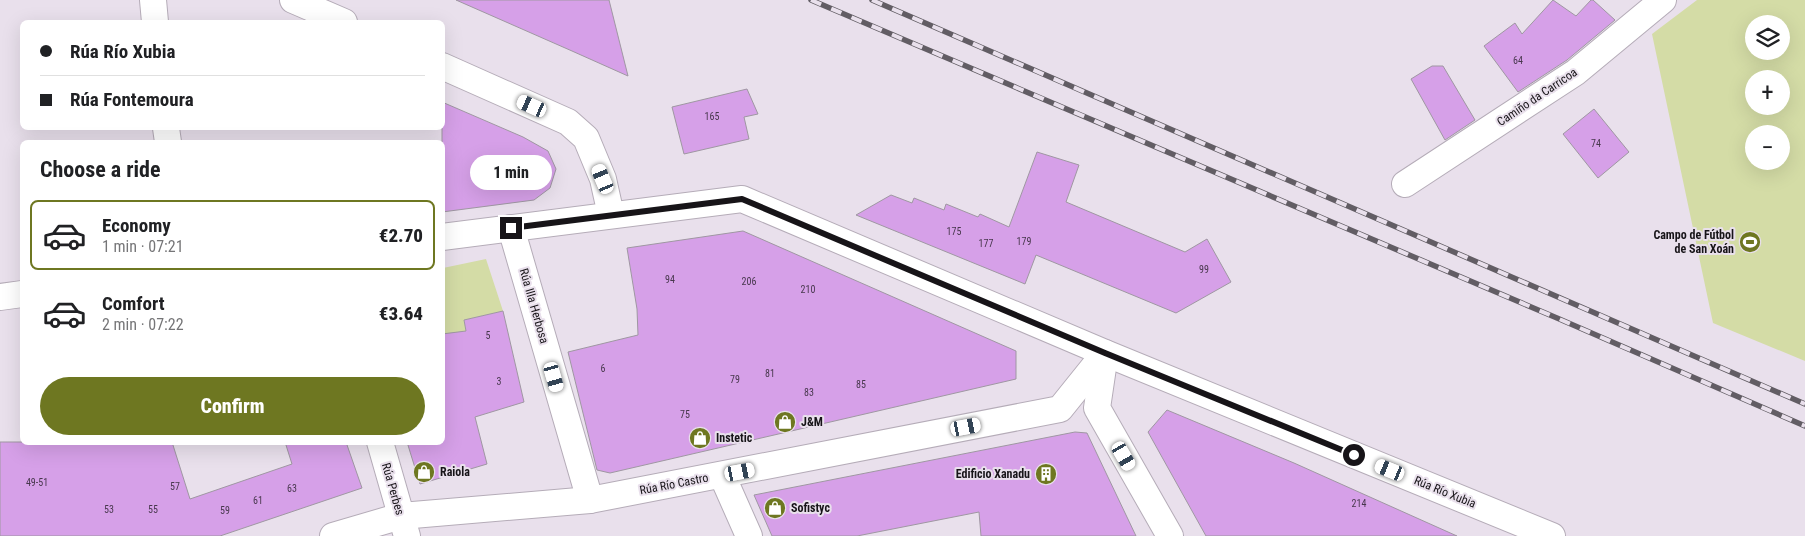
<!DOCTYPE html>
<html lang="en">
<head>
<meta charset="utf-8">
<style>
	:root { --surface:#fff; --page:#f6f6f6; --text:#202124; --muted:#757577; --line:#e0e0e0; --accent:#6e7721 }
	body { margin:0; font-family:"Roboto Condensed",sans-serif; background:var(--page); color:var(--text); height:100vh; display:flex; flex-direction:column; font-size:19px; white-space:nowrap }
	* { box-sizing:border-box; margin:0 }
	p { font-size:16px; color:var(--muted) }
	.icon { flex:none; width:28px; height:28px; fill:none; stroke:currentColor; stroke-width:2; stroke-linecap:round; stroke-linejoin:round }
	.map { position:relative; flex:1; overflow:hidden }
	.sheet { position:absolute; left:20px; top:140px; width:425px; height:305px; display:flex; flex-direction:column; background:var(--surface); border-radius:8px; box-shadow:0 5px 20px #0002 }
	.sheet>* { flex:none }
	.banner { position:absolute; left:20px; top:20px; width:425px; height:110px; border-radius:8px; box-shadow:0 5px 20px #0002; display:grid; align-content:center; height:110px; padding:0 20px; background:var(--surface) }
	.fabs { position:absolute; left:1745px; top:15px; display:grid; gap:10px }
	.fabs a { display:grid; place-items:center; width:45px; height:45px; border-radius:50%; background:var(--surface); box-shadow:0 5px 20px #0002; font-size:25px }
	.end { position:absolute; width:22px; height:22px; margin:-11px; border:6px solid #171418; background:#fff; box-shadow:0 0 0 2px #fff }
	.from { border-radius:50% }
	.bubble { position:absolute; height:35px; border-radius:18px; background:var(--surface); box-shadow:0 5px 20px #0002; font-size:16px; font-weight:800; line-height:35px; text-align:center }
	.car { position:absolute; width:15px; height:30px; margin:-15px -8px; border-radius:6px; box-shadow:0 0 4px 1px #0007; background:linear-gradient(#fff 24%,#345 0 40%,#fff 0 76%,#345 0 86%,#fff 0) }
	.banner b { display:flex; align-items:center; gap:18px; height:48px; font-size:19px }
	.banner b+b { border-top:1px solid var(--line) }
	.banner i { width:12px; height:12px; background:var(--text) }
	ul { padding:0; list-style:none }
	li { display:flex; align-items:center; gap:15px; height:70px; margin:0 10px 8px; padding:0 10px; border:2px solid transparent; border-radius:8px }
	li div { flex:1 }
	li b { display:block; font-size:19px }
	li em { font-style:normal; font-weight:800 }
	li.on { border-color:var(--accent) }
	li>.icon { width:45px; height:45px; stroke-width:1.5 }
	h2 { padding:0 20px; font-size:22px; line-height:60px }
	.cta { display:flex; gap:10px; margin-top:auto; padding:10px 20px }
	.cta a { flex:1; height:58px; border-radius:30px; background:var(--accent); color:#fff; font-size:20px; font-weight:800; line-height:58px; text-align:center }
	.map>svg:first-child { display:block }
	.green { fill:#d4dca6; fill-rule:evenodd }
	.building { fill:#d6a0e8; stroke:#9f97a2 }
	.lines { fill:none; stroke-linecap:round; stroke-linejoin:round }
	.minor-casing { stroke:#b5acb8; stroke-width:28 }
	.minor { stroke:#fff; stroke-width:26 }
	.rail-casing { stroke:#625d64; stroke-width:5.5 }
	.rail { stroke:#e9e0ec; stroke-width:4; stroke-dasharray:11; stroke-linecap:butt }
	.route { stroke:#171418; stroke-width:6 }
	.labels { text-anchor:middle; dominant-baseline:central; stroke-width:4; stroke-linejoin:round; paint-order:stroke }
	.number-label { font-size:10px; fill:#47374c }
	.street-label { font-size:12px; fill:#171418; stroke:#e9e0ec }
	.poi-label { font-size:12px; font-weight:bold; fill:#171418; stroke:#e9e0ec; text-anchor:start }
</style>
</head>
<body>
<div class="map">
<svg width="1805" height="536" viewBox="0 0 1805 536">
	<rect width="100%" height="100%" fill="#e9e0ec"/>
	<g class="green">
		<path d="M1697,0h108v361l-92,-38 -61,-289zM1754,24h27v27h-27zM1754,79h27v27h-27zM1754,134h27v27h-27z"/>
		<polygon points="486,259 503,311 464,320 470,352 443,374 443,268"/>
	</g>
	<g class="building">
		<polygon points="456,0 609,0 628,76 572,51"/>
		<polygon points="1553,0 1576,16 1591,0 1593,0 1615,20 1567,60 1518,92 1484,46 1515,23 1522,34"/>
		<polygon points="1432,66 1443,66 1475,120 1445,140 1411,79"/>
		<polygon points="747,89 758,114 744,117 749,139 684,154 672,107"/>
		<polygon points="442,102 523,137 548,151 556,169 550,188 534,200 442,212"/>
		<polygon points="1594,109 1629,152 1598,178 1563,134"/>
		<polygon points="1037,152 1079,165 1066,202 1185,252 1207,239 1231,282 1176,313 1036,255 1025,284 856,215 891,195 912,203 914,198 944,210 946,204 978,217 980,214 1009,227"/>
		<polygon points="743,231 1016,351 1016,379 610,473 597,470 568,352 638,335 637,309 627,248"/>
		<polygon points="503,311 524,402 475,417 487,464 420,484 407,442 442,442 442,334 466,331 464,320"/>
		<polygon points="1167,410 1294,463 1457,536 1206,536 1148,432"/>
		<polygon points="1075,432 1087,433 1136,536 981,536 979,512 857,536 772,536 754,495"/>
		<polygon points="0,442 172,442 190,499 292,464 285,442 346,442 362,488 220,536 0,536"/>
	</g>
	<g class="lines">
		<g class="minor-casing">
			<g id="minor">
				<polyline points="153,0 155,22"/>
				<polyline points="293,0 344,22"/>
				<polyline points="442,66 568,122 586,138 603,179 611,215"/>
				<polyline points="166,128 168,142"/>
				<polyline points="1405,184 1576,72 1663,0"/>
				<polyline points="511,228 590,500"/>
				<polyline points="442,237 742,199 1105,353 1552,536"/>
				<polyline points="0,297 22,294"/>
				<polyline points="1105,354 1097,408 1170,536"/>
				<polyline points="380,442 407,536"/>
				<polyline points="722,475 749,536"/>
				<polyline points="333,536 401,516 590,500 1060,409 1105,353"/>
			</g>
		</g>
		<use href="#minor" class="minor"/>
		<g class="rail-casing">
			<g id="rail">
				<polyline points="811,0 1557,318 1805,426"/>
				<polyline points="872,0 1805,404"/>
			</g>
		</g>
		<use href="#rail" class="rail"/>
	</g>
	<g class="lines">
		<polyline class="route" points="511,228 742,199 1105,353 1354,455"/>
	</g>
	<defs>
		<g id="stadium-disc" transform="scale(1.125)"><circle r="9.5" fill="#6e7721" stroke="#e9e0ec"/><path d="M0-5a6.5 5 0 1 0 0 10a6.5 5 0 1 0 0-10ZM-3.5-1.8h7v3.6h-7Z" fill="#fff"/></g>
		<g id="shop-disc" transform="scale(1.125)"><circle r="9.5" fill="#6e7721" stroke="#e9e0ec"/><path d="M-5-2.5h2.3a2.7 3.5 0 0 1 5.4 0H5L5.5 6h-11ZM-1.5-2.5h3a1.5 2.3 0 0 0-3 0Z" fill="#fff"/></g>
		<g id="building-disc" transform="scale(1.125)"><circle r="9.5" fill="#6e7721" stroke="#e9e0ec"/><path d="M-4-6H4V6H1V3H-1V6H-4ZM-2.5-4.3h1.7v1.8h-1.7ZM.8-4.3h1.7v1.8H.8ZM-2.5-1h1.7V.8h-1.7ZM.8-1h1.7V.8H.8Z" fill="#fff"/></g>
	</defs>
	<g fill-rule="evenodd">
		<use href="#stadium-disc" x="1750" y="242"/>
		<use href="#shop-disc" x="785" y="422"/>
		<use href="#shop-disc" x="700" y="438"/>
		<use href="#shop-disc" x="424" y="472"/>
		<use href="#building-disc" x="1046" y="474"/>
		<use href="#shop-disc" x="775" y="508"/>
	</g>
	<g class="labels">
		<g class="number-label">
			<text x="1518" y="60">64</text>
			<text x="712" y="116">165</text>
			<text x="1596" y="143">74</text>
			<text x="954" y="231">175</text>
			<text x="1024" y="241">179</text>
			<text x="986" y="243">177</text>
			<text x="1204" y="269">99</text>
			<text x="670" y="279">94</text>
			<text x="749" y="281">206</text>
			<text x="808" y="289">210</text>
			<text x="488" y="335">5</text>
			<text x="603" y="368">6</text>
			<text x="770" y="373">81</text>
			<text x="735" y="379">79</text>
			<text x="499" y="381">3</text>
			<text x="861" y="384">85</text>
			<text x="809" y="392">83</text>
			<text x="685" y="414">75</text>
			<text x="37" y="482">49-51</text>
			<text x="175" y="486">57</text>
			<text x="292" y="488">63</text>
			<text x="258" y="500">61</text>
			<text x="1359" y="503">214</text>
			<text x="109" y="509">53</text>
			<text x="153" y="509">55</text>
			<text x="225" y="510">59</text>
		</g>
		<g class="street-label">
			<text transform="translate(1537 97) rotate(-34)">Camiño da Carricoa</text>
			<text transform="translate(534 306) rotate(74)">Rúa Illa Herbosa</text>
			<text transform="translate(674 484) rotate(-11)">Rúa Río Castro</text>
			<text transform="translate(393 489) rotate(74)">Rúa Perbes</text>
			<text transform="translate(1445 492) rotate(22)">Rúa Río Xubia</text>
		</g>
		<g class="poi-label">
			<text x="1734" y="235" text-anchor="end">Campo de Fútbol<tspan x="1734" dy="14">de San Xoán</tspan></text>
			<text x="801" y="422">J&amp;M</text>
			<text x="716" y="438">Instetic</text>
			<text x="440" y="472">Raiola</text>
			<text x="1030" y="474" text-anchor="end">Edificio Xanadu</text>
			<text x="791" y="508">Sofistyc</text>
		</g>
	</g>
</svg>
<div class="fabs">
<a><svg class="icon" aria-label="layers" viewBox="0 0 24 24"><path d="M12 4l9 5-9 5-9-5zM3 14l9 5 9-5"/></svg></a>
<a>+</a>
<a>−</a>
</div>
<i class="end from" style="left:1354px;top:455px"></i>
<i class="end" style="left:511px;top:228px"></i>
<div class="bubble" style="left:470px;top:155px;width:82px">1 min</div>
<i class="car" style="left:532px;top:106px;rotate:294deg"></i>
<i class="car" style="left:603px;top:179px;rotate:337deg"></i>
<i class="car" style="left:554px;top:377px;rotate:164deg"></i>
<i class="car" style="left:966px;top:427px;rotate:79deg"></i>
<i class="car" style="left:1124px;top:456px;rotate:150deg"></i>
<i class="car" style="left:1390px;top:470px;rotate:292deg"></i>
<i class="car" style="left:740px;top:472px;rotate:79deg"></i>
<div class="banner">
<b><i class="from"></i>Rúa Río Xubia</b>
<b><i></i>Rúa Fontemoura</b>
</div>
<section class="sheet">
<h2>Choose a ride</h2>
<ul>
<li class="on"><svg class="icon" aria-label="car" viewBox="0 0 24 24"><path d="M5 17H2v-5l4-1 3-4h7l3 4 3 1v5h-3M9 17h6M6 11h13"/><circle cx="7" cy="17" r="2"/><circle cx="17" cy="17" r="2"/></svg><div><b>Economy</b><p>1 min · 07:21</p></div><em>€2.70</em></li>
<li><svg class="icon" aria-label="car" viewBox="0 0 24 24"><path d="M5 17H2v-5l4-1 3-4h7l3 4 3 1v5h-3M9 17h6M6 11h13"/><circle cx="7" cy="17" r="2"/><circle cx="17" cy="17" r="2"/></svg><div><b>Comfort</b><p>2 min · 07:22</p></div><em>€3.64</em></li>
</ul>
<div class="cta"><a>Confirm</a></div>
</section>
</div>
</body>
</html>
